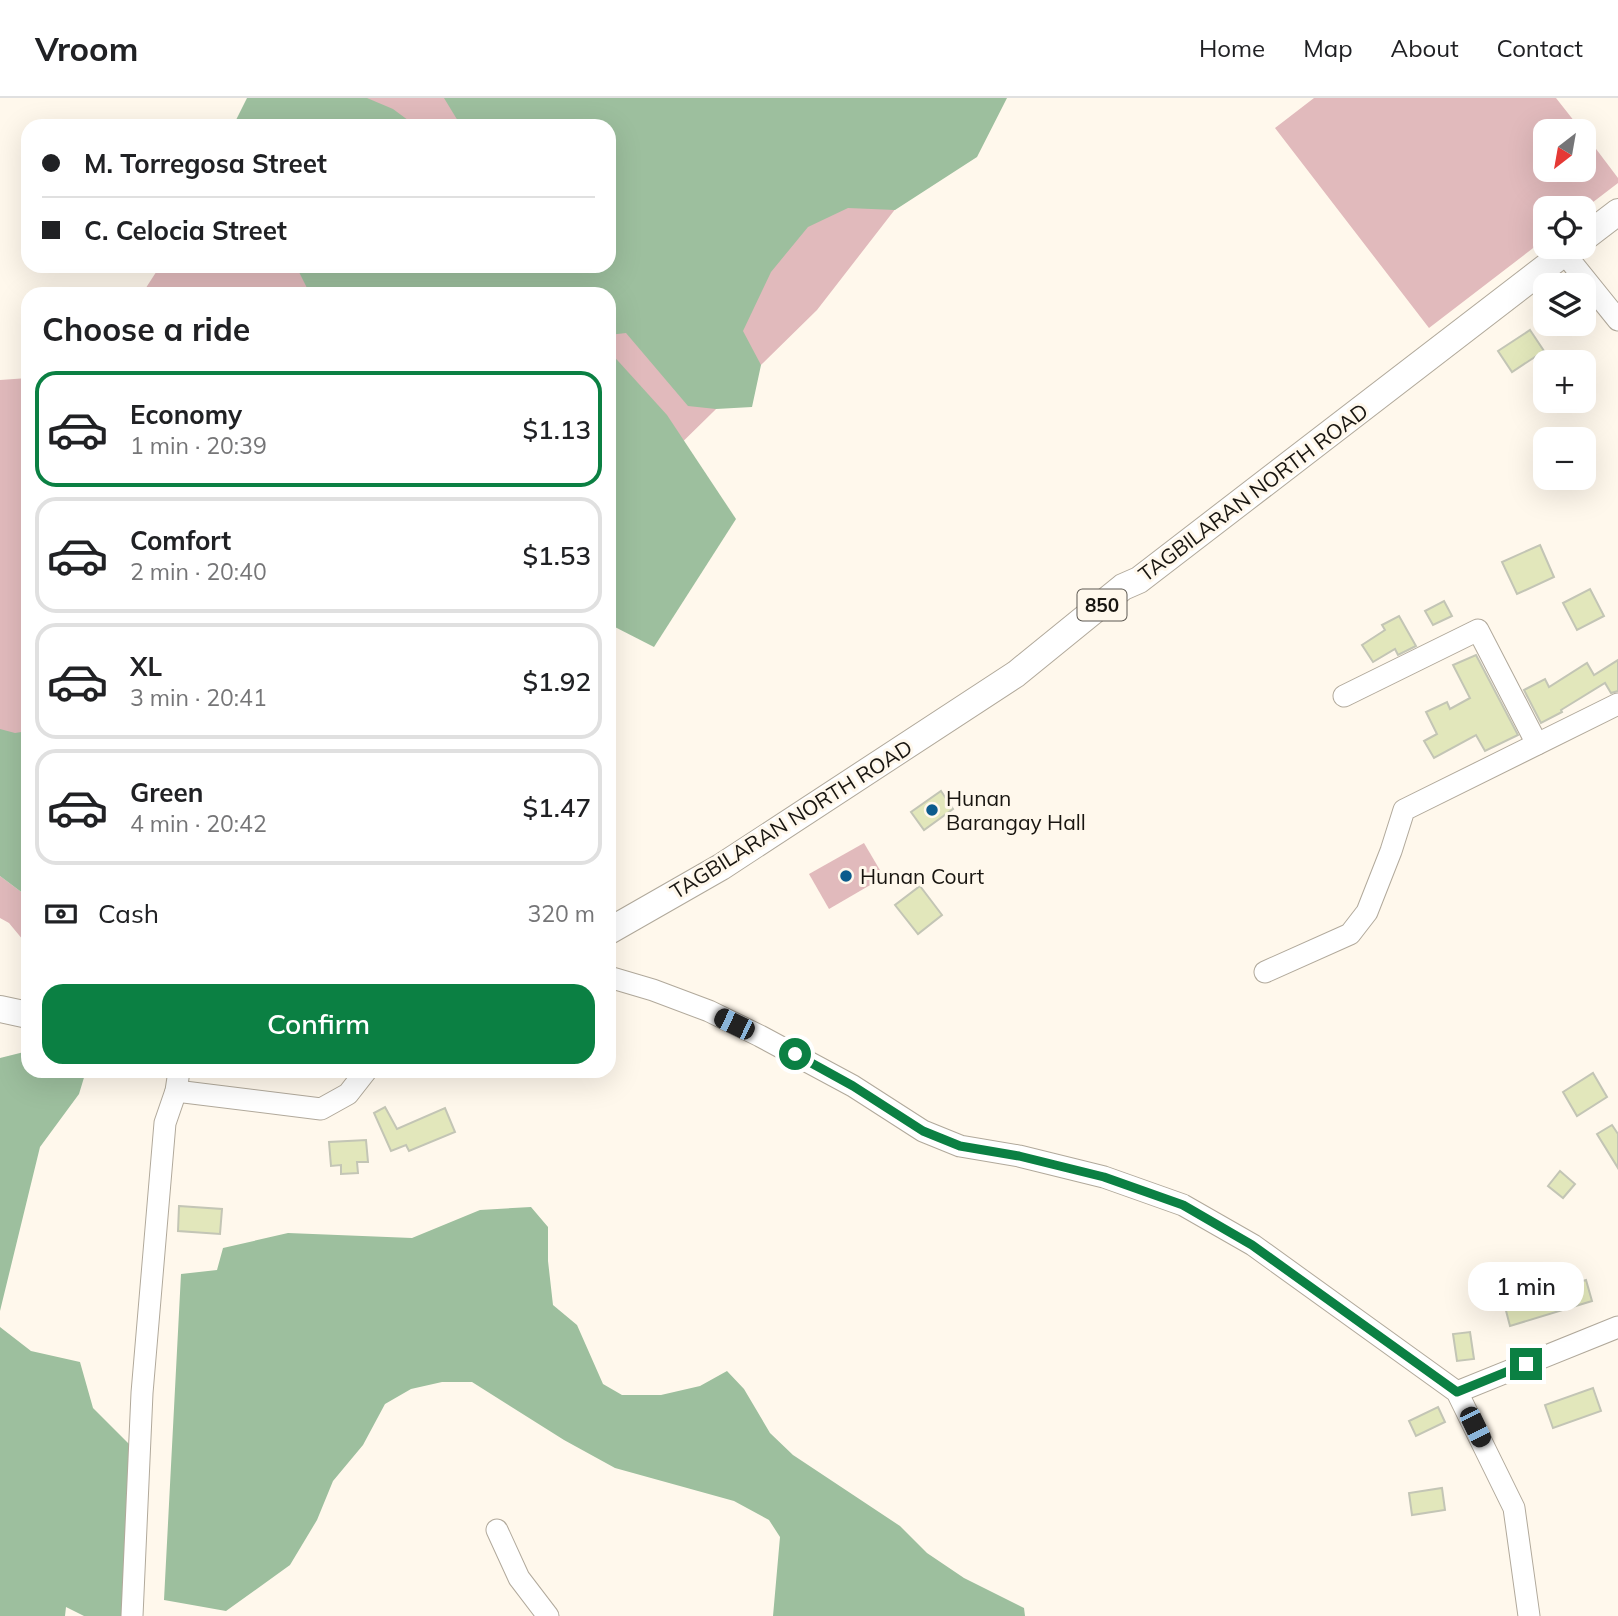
<!DOCTYPE html>
<html lang="en">
<head>
<meta charset="utf-8">
<style>
	:root { --surface:#fff; --page:#f2f2f2; --text:#202124; --muted:#757577; --line:#e0e0e0; --accent:#0b8043 }
	body { margin:0; font-family:Mulish,sans-serif; background:var(--page); color:var(--text); height:100vh; display:flex; flex-direction:column; font-size:26px; white-space:nowrap }
	* { box-sizing:border-box; margin:0 }
	p { font-size:23px; color:var(--muted) }
	.icon { flex:none; width:38px; height:38px; fill:none; stroke:currentColor; stroke-width:2; stroke-linecap:round; stroke-linejoin:round }
	.map { position:relative; flex:1; overflow:hidden }
	.details { position:absolute; left:21px; top:189px; width:595px; height:791px; display:flex; flex-direction:column; background:var(--surface); border-radius:21px; box-shadow:0 7px 28px #0002 }
	.details>* { flex:none }
	.guide { position:absolute; left:21px; top:21px; width:595px; height:154px; border-radius:21px; box-shadow:0 7px 28px #0002; display:grid; align-content:center; height:154px; padding:0 21px; background:var(--surface) }
	.needle { width:46px; rotate:211deg }
	.tools { position:absolute; left:1533px; top:21px; display:grid; gap:14px }
	.tools a { display:grid; place-items:center; width:63px; height:63px; border-radius:14px; background:var(--surface); box-shadow:0 7px 28px #0002; font-size:35px }
	.end { position:absolute; width:32px; height:32px; margin:-16px; border:9px solid #0b8043; background:#fff; box-shadow:0 0 0 4px #fff }
	.from { border-radius:50% }
	.bubble { position:absolute; height:49px; border-radius:21px; background:var(--surface); box-shadow:0 7px 28px #0002; font-size:23px; font-weight:600; line-height:49px; text-align:center }
	.car { position:absolute; width:21px; height:42px; margin:-21px -10px; border-radius:9px; box-shadow:0 0 5px 2px #0007; background:linear-gradient(#222 24%,#8ab4d8 0 40%,#222 0 76%,#8ab4d8 0 86%,#222 0) }
	.guide b { display:flex; align-items:center; gap:24px; height:66px; font-size:26px }
	.guide b+b { border-top:2px solid var(--line) }
	.guide i { width:18px; height:18px; background:var(--text) }
	ul { padding:0; list-style:none }
	li { display:flex; align-items:center; gap:21px; height:116px; margin:0 14px 10px; padding:0 7px; border:4px solid var(--line); border-radius:21px }
	li div { flex:1 }
	li b { display:block; font-size:26px }
	li em { font-style:normal; font-weight:600 }
	li.on { border-color:var(--accent) }
	li>.icon { width:63px; height:63px; stroke-width:1.5 }
	h2 { padding:0 21px; font-size:32px; line-height:84px }
	.pay { display:flex; align-items:center; gap:18px; height:77px; padding:0 21px; font-size:26px }
	.pay p { margin-inline-start:auto }
	.cta { display:flex; gap:14px; margin-top:auto; padding:14px 21px }
	.cta a { flex:1; height:80px; border-radius:21px; background:var(--accent); color:#fff; font-size:28px; font-weight:600; line-height:80px; text-align:center }
	header { display:flex; align-items:center; gap:42px; box-sizing:border-box; height:98px; padding:0 35px; background:var(--surface); border-bottom:2px solid var(--line) }
	header strong { font-size:33px }
	nav { display:flex; gap:38px; margin-inline-start:auto; font-size:24px }
	.map>svg:first-child { display:block }
	.green { fill:#e1babc }
	.water { fill:#9dbf9e }
	.building { fill:#e2e7bb; stroke:#c3c5b5; stroke-width:2 }
	.lines { fill:none; stroke-linecap:round; stroke-linejoin:round }
	.minor-casing { stroke:#b1a99b; stroke-width:23 }
	.major-casing { stroke:#b1a99b; stroke-width:28 }
	.minor { stroke:#fff; stroke-width:21 }
	.major { stroke:#fff; stroke-width:26 }
	.route { stroke:#0b8043; stroke-width:9 }
	.poi-dot { fill:#0b5b8d; stroke:#fff8ec; stroke-width:2.5 }
	.labels { text-anchor:middle; dominant-baseline:central; stroke-width:6; stroke-linejoin:round; paint-order:stroke }
	.shield { fill:#fff8ec; stroke:#5d5952; stroke-width:2 }
	.shield-label { font-size:19px; font-weight:bold; fill:#181510 }
	.street-label { font-size:21px; fill:#181510; stroke:#fff8ec }
	.poi-label { font-size:21px; fill:#181510; stroke:#fff8ec; text-anchor:start }
</style>
</head>
<body>
<header>
<strong>Vroom</strong>
<nav><a>Home</a><a>Map</a><a>About</a><a>Contact</a></nav>
</header>
<div class="map">
<svg width="1618" height="1518" viewBox="0 0 1618 1518">
	<rect width="100%" height="100%" fill="#fff8ec"/>
	<g class="green">
		<polygon points="339,0 979,0 962,25 817,212 609,416 609,196 142,196 160,168 609,168 609,28 282,28"/>
		<polygon points="1314,0 1556,0 1582,33 1545,33 1545,72 1584,72 1584,35 1618,80 1618,85 1584,111 1545,110 1545,141 1429,230 1275,30"/>
		<polygon points="28,280 28,658 0,658 0,282"/>
		<polygon points="864,745 884,779 829,811 809,776"/>
		<polygon points="0,778 28,799 28,848 9,825 0,820"/>
	</g>
	<g class="water">
		<polygon points="247,0 367,0 393,11 416,28 233,28"/>
		<polygon points="444,0 1007,0 977,59 895,112 848,110 808,129 771,174 743,233 761,267 752,309 716,311 688,308 626,235 609,237 609,196 310,196 296,168 609,168 609,28 461,28"/>
		<polygon points="609,253 667,317 736,421 654,549 609,526"/>
		<polygon points="0,631 15,635 28,633 28,799 0,778"/>
		<polygon points="28,953 28,973 86,973 79,996 40,1049 0,1213 0,960"/>
		<polygon points="531,1109 548,1129 548,1163 553,1207 577,1227 603,1286 622,1297 661,1297 700,1288 727,1273 744,1291 770,1335 793,1357 900,1428 927,1455 964,1480 1024,1510 1025,1518 773,1518 780,1439 769,1422 734,1403 615,1370 564,1342 472,1284 442,1284 411,1291 385,1306 363,1347 333,1383 317,1422 290,1467 226,1513 164,1502 181,1176 217,1172 223,1150 288,1135 412,1140 480,1112"/>
		<polygon points="0,1229 31,1253 80,1264 93,1310 130,1347 131,1518 84,1518 66,1509 65,1518 0,1518"/>
	</g>
	<g class="building">
		<polygon points="1530,232 1544,253 1512,274 1498,253"/>
		<polygon points="1540,447 1554,479 1517,496 1502,464"/>
		<polygon points="1590,491 1604,518 1577,532 1563,505"/>
		<polygon points="1444,503 1452,518 1433,527 1425,513"/>
		<polygon points="1399,518 1416,548 1398,557 1395,551 1373,564 1362,547 1385,532 1382,527"/>
		<polygon points="1476,557 1518,637 1485,653 1476,637 1434,660 1424,643 1437,636 1426,614 1447,604 1450,611 1470,600 1453,567"/>
		<polygon points="1618,562 1618,593 1611,595 1605,585 1561,612 1562,614 1541,625 1524,592 1545,581 1549,589 1587,565 1594,577"/>
		<polygon points="941,693 953,711 924,732 911,714"/>
		<polygon points="920,788 942,817 918,836 895,807"/>
		<polygon points="1593,975 1607,999 1577,1018 1563,994"/>
		<polygon points="385,1009 397,1031 445,1010 455,1034 409,1053 406,1047 391,1053 374,1015"/>
		<polygon points="1612,1027 1618,1036 1618,1070 1597,1036"/>
		<polygon points="366,1042 368,1064 357,1064 358,1075 341,1076 341,1067 331,1068 329,1044"/>
		<polygon points="1560,1073 1575,1086 1563,1100 1548,1088"/>
		<polygon points="179,1108 222,1111 220,1136 178,1133"/>
		<polygon points="1542,1174 1548,1193 1586,1182 1592,1203 1510,1228 1499,1186"/>
		<polygon points="1470,1234 1474,1261 1457,1263 1453,1236"/>
		<polygon points="1593,1290 1601,1313 1553,1330 1545,1307"/>
		<polygon points="1438,1309 1445,1324 1416,1338 1409,1323"/>
		<polygon points="1442,1390 1445,1412 1412,1417 1409,1395"/>
	</g>
	<g class="lines">
		<g class="minor-casing">
			<g id="minor">
				<polyline points="1564,155 1618,222"/>
				<polyline points="1344,598 1478,532 1537,646"/>
				<polyline points="1265,874 1350,836 1367,814 1391,753 1404,712 1618,606"/>
				<polyline points="609,879 653,892 709,913 760,938 853,988 923,1033 960,1048 1019,1058 1104,1079 1183,1107 1253,1147 1457,1294 1514,1410 1529,1518"/>
				<polyline points="176,993 321,1011 348,996 366,973"/>
				<polyline points="1457,1294 1618,1229"/>
				<polyline points="497,1432 519,1480 548,1518"/>
				<polyline points="132,1518 142,1295 165,1025 176,993 179,973"/>
			</g>
		</g>
		<g class="major-casing">
			<g id="major">
				<polyline points="1584,140 1618,114"/>
				<polyline points="609,833 721,769 1016,576 1123,489 1139,482 1572,149"/>
				<polyline points="0,911 28,917"/>
			</g>
		</g>
		<use href="#minor" class="minor"/>
		<use href="#major" class="major"/>
	</g>
	<g class="lines">
		<polyline class="route" points="795,956 853,988 923,1033 960,1048 1019,1058 1104,1079 1183,1107 1252,1147 1457,1294 1526,1266"/>
	</g>
	<g class="poi-dot">
		<circle cx="932" cy="712" r="7"/>
		<circle cx="846" cy="778" r="7"/>
	</g>
	<g class="labels">
		<rect class="shield" x="1077.5" y="491.5" width="49" height="31" rx="5"/>
		<g class="shield-label">
			<text x="1102" y="507">850</text>
		</g>
		<g class="street-label">
			<text transform="translate(1253 394) rotate(-37)">TAGBILARAN NORTH ROAD</text>
			<text transform="translate(791 721) rotate(-32)">TAGBILARAN NORTH ROAD</text>
		</g>
		<g class="poi-label">
			<text x="946" y="700">Hunan<tspan x="946" dy="24">Barangay Hall</tspan></text>
			<text x="860" y="778">Hunan Court</text>
		</g>
	</g>
</svg>
<div class="tools">
<a><svg class="needle" viewBox="-14 -14 28 28"><path d="M0-13l5 13h-10z" fill="#e53935"/><path d="M0 13l5-13h-10z" fill="#757577"/></svg></a>
<a><svg class="icon" aria-label="locate" viewBox="0 0 24 24"><circle cx="12" cy="12" r="6"/><path d="M12 2v4M12 18v4M2 12h4M18 12h4"/></svg></a>
<a><svg class="icon" aria-label="layers" viewBox="0 0 24 24"><path d="M12 4l9 5-9 5-9-5zM3 14l9 5 9-5"/></svg></a>
<a>+</a>
<a>−</a>
</div>
<i class="end from" style="left:795px;top:956px"></i>
<i class="end" style="left:1526px;top:1266px"></i>
<div class="bubble" style="left:1468px;top:1164px;width:116px">1 min</div>
<i class="car" style="left:734px;top:926px;rotate:296deg"></i>
<i class="car" style="left:1475px;top:1329px;rotate:154deg"></i>
<div class="guide">
<b><i class="from"></i>M. Torregosa Street</b>
<b><i></i>C. Celocia Street</b>
</div>
<section class="details">
<h2>Choose a ride</h2>
<ul>
<li class="on"><svg class="icon" aria-label="car" viewBox="0 0 24 24"><path d="M5 17H2v-5l4-1 3-4h7l3 4 3 1v5h-3M9 17h6M6 11h13"/><circle cx="7" cy="17" r="2"/><circle cx="17" cy="17" r="2"/></svg><div><b>Economy</b><p>1 min · 20:39</p></div><em>$1.13</em></li>
<li><svg class="icon" aria-label="car" viewBox="0 0 24 24"><path d="M5 17H2v-5l4-1 3-4h7l3 4 3 1v5h-3M9 17h6M6 11h13"/><circle cx="7" cy="17" r="2"/><circle cx="17" cy="17" r="2"/></svg><div><b>Comfort</b><p>2 min · 20:40</p></div><em>$1.53</em></li>
<li><svg class="icon" aria-label="car" viewBox="0 0 24 24"><path d="M5 17H2v-5l4-1 3-4h7l3 4 3 1v5h-3M9 17h6M6 11h13"/><circle cx="7" cy="17" r="2"/><circle cx="17" cy="17" r="2"/></svg><div><b>XL</b><p>3 min · 20:41</p></div><em>$1.92</em></li>
<li><svg class="icon" aria-label="car" viewBox="0 0 24 24"><path d="M5 17H2v-5l4-1 3-4h7l3 4 3 1v5h-3M9 17h6M6 11h13"/><circle cx="7" cy="17" r="2"/><circle cx="17" cy="17" r="2"/></svg><div><b>Green</b><p>4 min · 20:42</p></div><em>$1.47</em></li>
</ul>
<div class="pay"><svg class="icon" aria-label="cash" viewBox="0 0 24 24"><path d="M3 7h18v10H3z"/><circle cx="12" cy="12" r="2"/></svg>Cash<p>320 m</p></div>
<div class="cta"><a>Confirm</a></div>
</section>
</div>
</body>
</html>
